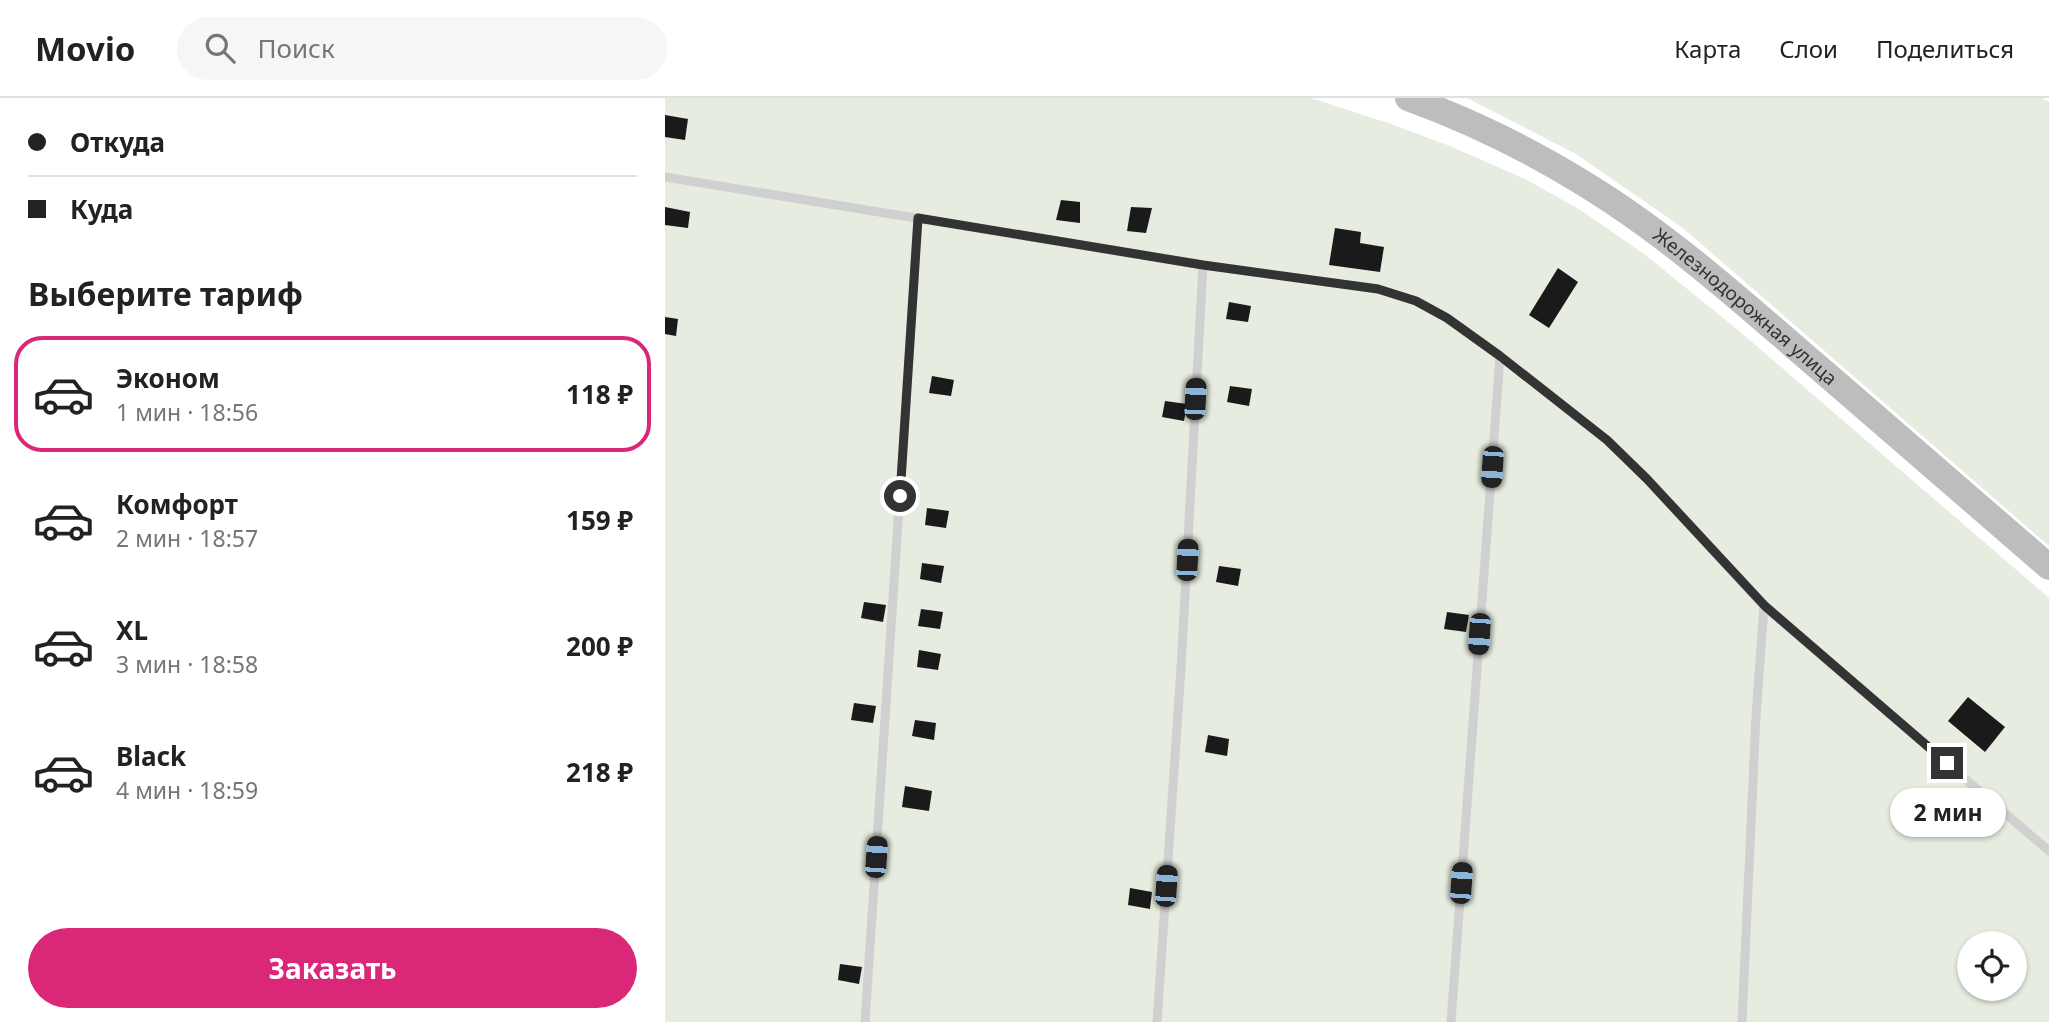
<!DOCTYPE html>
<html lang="ru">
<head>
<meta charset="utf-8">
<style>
	:root { --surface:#fff; --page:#f6f6f6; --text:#222; --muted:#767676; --line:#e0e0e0; --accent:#db2777 }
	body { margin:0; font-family:"Noto Sans",sans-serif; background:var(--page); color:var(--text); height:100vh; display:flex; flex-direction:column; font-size:26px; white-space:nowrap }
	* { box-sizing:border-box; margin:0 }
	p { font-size:23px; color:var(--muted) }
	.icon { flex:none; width:38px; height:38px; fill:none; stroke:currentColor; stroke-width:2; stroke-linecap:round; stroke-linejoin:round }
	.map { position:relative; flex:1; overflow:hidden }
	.sheet { display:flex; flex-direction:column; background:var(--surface); width:665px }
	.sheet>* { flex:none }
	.top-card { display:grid; align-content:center; height:154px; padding:0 28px; background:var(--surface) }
	.buttons { position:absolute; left:1292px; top:833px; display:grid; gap:14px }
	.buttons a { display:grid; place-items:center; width:70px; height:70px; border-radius:50%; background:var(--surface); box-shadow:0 2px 5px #0004; font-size:35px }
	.end { position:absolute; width:32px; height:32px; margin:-16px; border:9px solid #333; background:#fff; box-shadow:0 0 0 4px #fff }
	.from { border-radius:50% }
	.bubble { position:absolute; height:49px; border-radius:24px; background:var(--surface); box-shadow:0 2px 5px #0004; font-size:23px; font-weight:700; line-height:49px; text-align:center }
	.car { position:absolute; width:21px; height:42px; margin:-21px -10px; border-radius:9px; box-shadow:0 0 5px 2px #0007; background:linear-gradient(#222 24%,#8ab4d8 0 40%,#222 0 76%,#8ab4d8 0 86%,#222 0) }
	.top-card b { display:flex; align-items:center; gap:24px; height:66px; font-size:26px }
	.top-card b+b { border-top:2px solid var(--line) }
	.top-card i { width:18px; height:18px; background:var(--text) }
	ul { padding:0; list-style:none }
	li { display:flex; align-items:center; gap:21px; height:116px; margin:0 14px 10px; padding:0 14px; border:4px solid transparent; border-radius:28px }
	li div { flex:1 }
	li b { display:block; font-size:26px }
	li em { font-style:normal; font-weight:700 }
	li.on { border-color:var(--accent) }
	li>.icon { width:63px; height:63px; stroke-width:1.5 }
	h2 { padding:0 28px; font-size:32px; line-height:84px }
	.cta { display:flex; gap:14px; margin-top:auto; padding:14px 28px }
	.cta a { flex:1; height:80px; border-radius:42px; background:var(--accent); color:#fff; font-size:28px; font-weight:700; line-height:80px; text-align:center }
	header { display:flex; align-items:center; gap:42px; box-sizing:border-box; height:98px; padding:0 35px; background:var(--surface); border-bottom:2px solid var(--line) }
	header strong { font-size:33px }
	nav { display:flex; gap:38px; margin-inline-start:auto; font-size:24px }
	.search { width:490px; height:63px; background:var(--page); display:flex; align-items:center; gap:18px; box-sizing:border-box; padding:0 24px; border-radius:38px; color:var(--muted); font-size:26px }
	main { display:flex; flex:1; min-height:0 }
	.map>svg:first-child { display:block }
	.green { fill:#e6ecdf; fill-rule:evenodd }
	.building { fill:#1a1a1a }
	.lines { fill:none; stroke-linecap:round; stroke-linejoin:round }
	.service { stroke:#d0d0d0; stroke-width:9 }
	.secondary { stroke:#bdbdbd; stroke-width:26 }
	.route { stroke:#333; stroke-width:9 }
	.labels { text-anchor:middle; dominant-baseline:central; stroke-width:7; stroke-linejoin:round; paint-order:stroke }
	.street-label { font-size:19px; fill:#333; stroke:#fff }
</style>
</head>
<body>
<header>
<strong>Movio</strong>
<div class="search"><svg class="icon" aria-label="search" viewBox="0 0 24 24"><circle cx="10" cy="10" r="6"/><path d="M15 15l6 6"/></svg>Поиск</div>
<nav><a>Карта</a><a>Слои</a><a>Поделиться</a></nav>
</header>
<main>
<section class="sheet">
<div class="top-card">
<b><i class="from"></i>Откуда</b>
<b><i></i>Куда</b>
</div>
<h2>Выберите тариф</h2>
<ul>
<li class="on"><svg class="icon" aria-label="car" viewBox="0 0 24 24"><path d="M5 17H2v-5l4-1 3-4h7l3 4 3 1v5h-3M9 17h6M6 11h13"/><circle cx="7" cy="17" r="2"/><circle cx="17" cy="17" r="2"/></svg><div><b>Эконом</b><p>1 мин · 18:56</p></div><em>118 ₽</em></li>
<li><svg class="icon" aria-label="car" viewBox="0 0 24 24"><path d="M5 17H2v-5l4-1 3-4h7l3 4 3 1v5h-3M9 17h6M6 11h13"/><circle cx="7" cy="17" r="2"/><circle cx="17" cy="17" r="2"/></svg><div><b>Комфорт</b><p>2 мин · 18:57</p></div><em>159 ₽</em></li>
<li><svg class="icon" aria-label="car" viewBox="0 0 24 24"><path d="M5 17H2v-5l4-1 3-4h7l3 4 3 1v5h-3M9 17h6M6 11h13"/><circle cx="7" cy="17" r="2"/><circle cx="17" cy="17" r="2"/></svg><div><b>XL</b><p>3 мин · 18:58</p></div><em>200 ₽</em></li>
<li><svg class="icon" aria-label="car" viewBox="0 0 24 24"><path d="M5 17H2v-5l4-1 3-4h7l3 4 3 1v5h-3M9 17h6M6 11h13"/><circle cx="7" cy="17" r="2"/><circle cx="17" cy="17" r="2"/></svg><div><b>Black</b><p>4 мин · 18:59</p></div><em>218 ₽</em></li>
</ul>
<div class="cta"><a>Заказать</a></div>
</section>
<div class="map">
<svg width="1384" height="924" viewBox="0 0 1384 924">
	<rect width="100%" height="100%" fill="#fff"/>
	<g class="green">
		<path d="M0,0h646l80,26 59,22 77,34 55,31 62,43 94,76 311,268v424h-1384zM1304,845h45v46h-45z"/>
		<polygon points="802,0 1377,0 1384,4 1384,448 1018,130 911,56"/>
	</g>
	<g class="building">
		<polygon points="0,17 23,21 20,42 0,39"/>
		<polygon points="396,102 415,104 415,125 391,122"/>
		<polygon points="0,109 25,114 23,130 0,127"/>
		<polygon points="466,109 487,110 481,135 462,133"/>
		<polygon points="670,130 696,134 695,145 719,149 715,174 664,167"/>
		<polygon points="893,170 913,184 884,230 864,217"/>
		<polygon points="564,204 586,208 583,224 561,221"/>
		<polygon points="0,219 13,221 11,238 0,236"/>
		<polygon points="267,278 289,282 286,298 264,295"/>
		<polygon points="565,288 587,291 584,308 562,304"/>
		<polygon points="500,303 522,306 519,323 497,319"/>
		<polygon points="262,410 284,413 281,430 260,427"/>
		<polygon points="257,465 279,468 276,485 255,481"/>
		<polygon points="554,468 576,471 573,488 551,484"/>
		<polygon points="199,504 221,507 218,524 196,520"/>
		<polygon points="256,511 278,514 275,531 253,528"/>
		<polygon points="782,514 804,517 801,534 779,531"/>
		<polygon points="254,552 276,556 273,572 252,569"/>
		<polygon points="1303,599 1340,629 1320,654 1283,623"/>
		<polygon points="189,605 211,608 208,625 186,622"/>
		<polygon points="250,622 271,625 269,642 247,638"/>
		<polygon points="543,637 564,641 562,658 540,654"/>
		<polygon points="240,688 267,693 264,713 237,709"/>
		<polygon points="465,790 487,794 485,811 463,807"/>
		<polygon points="175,866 197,869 194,886 173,882"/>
	</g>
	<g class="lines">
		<g class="service">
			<polyline points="0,79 538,167 713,191 751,203 782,220 835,258 942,342 982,381 1099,508 1384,753"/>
			<polyline points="200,924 253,120"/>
			<polyline points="492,924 516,570 538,167"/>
			<polyline points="786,924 835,258"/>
			<polyline points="1077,924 1091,618 1099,508"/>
		</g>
		<path class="secondary" id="s1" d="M743,0c63,23 124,53 180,88 86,53 161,122 237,187 74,65 149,129 224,194"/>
	</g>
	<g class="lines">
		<polyline class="route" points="235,398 253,120 538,167 713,191 751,203 782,220 835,258 942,342 982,381 1100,508 1282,665"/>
	</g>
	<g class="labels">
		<g class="street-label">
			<text stroke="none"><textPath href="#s1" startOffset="399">Железнодорожная улица</textPath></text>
		</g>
	</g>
</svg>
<div class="buttons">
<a><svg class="icon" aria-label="locate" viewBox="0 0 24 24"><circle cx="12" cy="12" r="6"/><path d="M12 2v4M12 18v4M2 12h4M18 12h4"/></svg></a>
</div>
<i class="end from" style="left:235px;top:398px"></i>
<i class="end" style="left:1282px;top:665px"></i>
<div class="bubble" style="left:1225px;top:690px;width:116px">2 мин</div>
<i class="car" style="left:530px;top:301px;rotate:3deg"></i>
<i class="car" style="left:827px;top:369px;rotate:184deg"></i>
<i class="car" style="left:522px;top:462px;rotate:3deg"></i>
<i class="car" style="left:814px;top:536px;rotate:184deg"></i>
<i class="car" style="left:211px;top:759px;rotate:4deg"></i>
<i class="car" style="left:796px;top:785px;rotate:4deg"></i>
<i class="car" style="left:501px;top:788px;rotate:4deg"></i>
</div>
</main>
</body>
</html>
